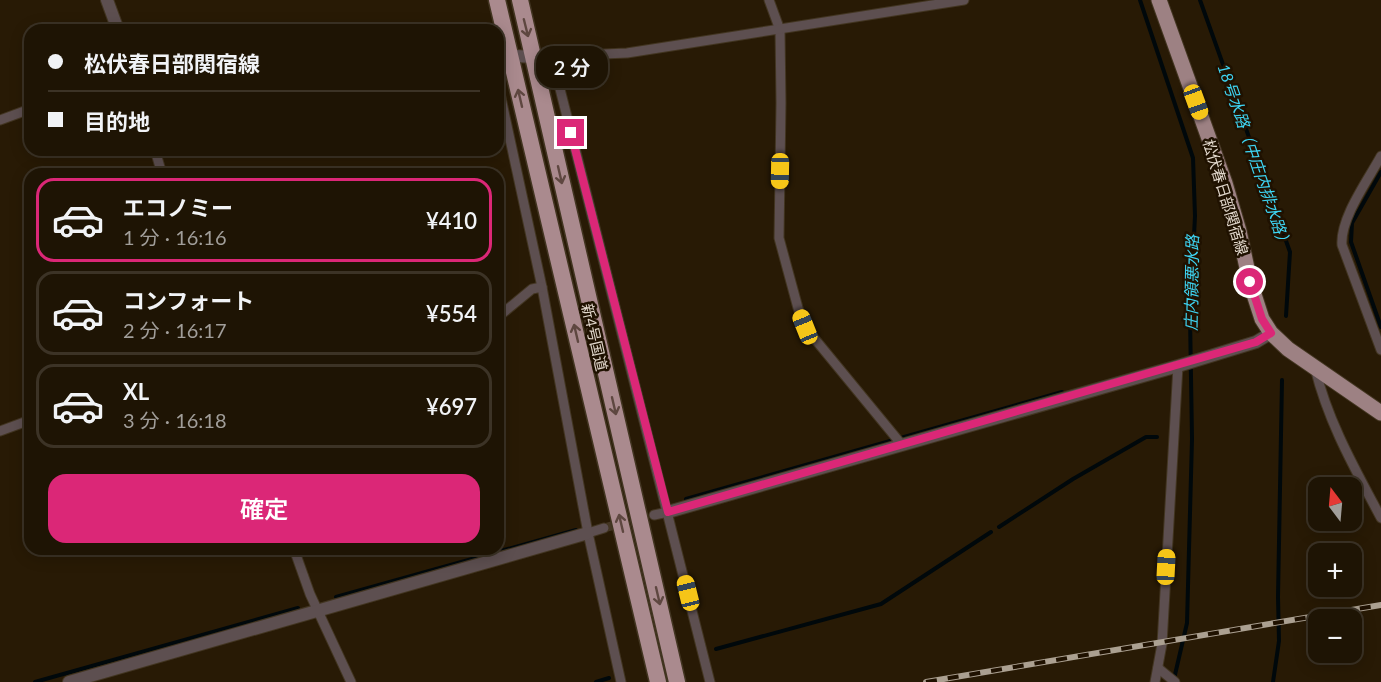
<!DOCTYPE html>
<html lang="ja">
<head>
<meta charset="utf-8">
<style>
	:root { --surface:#1e1404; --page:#2b2113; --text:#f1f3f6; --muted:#a19e9a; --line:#3c3326; --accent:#db2777 }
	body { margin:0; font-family:Lato,"Noto Sans JP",sans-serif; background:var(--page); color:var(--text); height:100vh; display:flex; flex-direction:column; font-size:22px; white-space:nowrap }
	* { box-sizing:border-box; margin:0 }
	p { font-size:20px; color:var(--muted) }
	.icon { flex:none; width:33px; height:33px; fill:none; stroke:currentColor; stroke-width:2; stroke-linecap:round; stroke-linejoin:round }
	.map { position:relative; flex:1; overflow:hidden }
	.drawer { position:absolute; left:24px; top:168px; width:480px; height:387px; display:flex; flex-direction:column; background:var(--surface); border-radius:18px; box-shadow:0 3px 15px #0003,0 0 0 2px var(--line) }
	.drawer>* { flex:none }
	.guide { position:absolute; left:24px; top:24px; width:480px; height:132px; border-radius:18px; box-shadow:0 3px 15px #0003,0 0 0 2px var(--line); display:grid; align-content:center; height:132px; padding:0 24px; background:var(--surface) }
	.needle { width:39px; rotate:344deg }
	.buttons { position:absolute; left:1308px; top:477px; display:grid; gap:12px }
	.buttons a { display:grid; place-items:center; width:54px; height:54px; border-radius:12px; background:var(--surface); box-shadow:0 3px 15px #0003,0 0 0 2px var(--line); font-size:30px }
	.end { position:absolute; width:27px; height:27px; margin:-14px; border:8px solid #db2777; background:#fff; box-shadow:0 0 0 3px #fff }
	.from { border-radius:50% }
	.bubble { position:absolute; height:42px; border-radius:18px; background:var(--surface); box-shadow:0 3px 15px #0003,0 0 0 2px var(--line); font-size:20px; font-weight:600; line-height:42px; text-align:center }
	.car { position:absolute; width:18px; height:36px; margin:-18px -9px; border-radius:8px; box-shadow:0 0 4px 2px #0007; background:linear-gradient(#f5c518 24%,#345 0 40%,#f5c518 0 76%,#345 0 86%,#f5c518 0) }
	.guide b { display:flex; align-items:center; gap:21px; height:57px; font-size:22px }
	.guide b+b { border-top:2px solid var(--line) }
	.guide i { width:15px; height:15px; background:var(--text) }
	ul { padding:10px 0 0; list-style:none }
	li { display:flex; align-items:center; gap:18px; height:84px; margin:0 12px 9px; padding:0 12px; border:3px solid var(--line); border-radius:18px }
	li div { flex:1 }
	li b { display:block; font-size:22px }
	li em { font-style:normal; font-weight:600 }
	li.selected { border-color:var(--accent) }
	li>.icon { width:54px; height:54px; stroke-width:1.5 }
	.button { display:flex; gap:12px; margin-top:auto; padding:12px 24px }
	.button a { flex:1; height:69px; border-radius:18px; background:var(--accent); color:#fff; font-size:24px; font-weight:600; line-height:69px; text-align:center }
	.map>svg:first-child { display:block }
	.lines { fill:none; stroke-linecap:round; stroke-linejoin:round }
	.stream { stroke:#00080b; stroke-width:4 }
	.minor-tunnel { stroke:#443623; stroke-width:9; stroke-dasharray:9 4.5; stroke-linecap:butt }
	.minor-casing { stroke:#423521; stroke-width:11 }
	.tertiary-casing { stroke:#423521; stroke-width:14 }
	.primary-casing { stroke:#423521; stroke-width:17 }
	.trunk-casing { stroke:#423521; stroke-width:19 }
	.minor { stroke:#5d4f50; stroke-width:9 }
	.tertiary { stroke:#5d4f50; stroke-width:12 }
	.primary { stroke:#9d8183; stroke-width:15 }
	.trunk { stroke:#aa8a8e; stroke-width:16 }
	.rail-casing { stroke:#aba091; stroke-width:6 }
	.rail { stroke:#1f1100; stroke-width:4; stroke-dasharray:11; stroke-linecap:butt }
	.oneway { stroke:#5e4740 }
	.route { stroke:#db2777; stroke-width:8 }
	.labels { text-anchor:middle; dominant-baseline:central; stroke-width:5; stroke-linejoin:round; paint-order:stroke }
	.street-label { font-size:15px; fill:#e2d8cc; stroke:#1f1100 }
	.water-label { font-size:16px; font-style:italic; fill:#3ed4f2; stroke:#1f1100 }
</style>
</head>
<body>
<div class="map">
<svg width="1381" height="682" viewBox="0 0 1381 682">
	<rect width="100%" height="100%" fill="#281a05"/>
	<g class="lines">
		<g class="stream">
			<polyline points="1140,0 1193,158 1195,216 1190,316 1192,439 1187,623 1174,679"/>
			<polyline points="1200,0 1290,252 1286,316"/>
			<polyline points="1381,172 1352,223 1351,242 1381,327"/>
			<polyline points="686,499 1062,392"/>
			<polyline points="999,527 1073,479 1146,437 1157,437"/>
			<polyline points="336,597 576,530"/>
			<polyline points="716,649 881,604 991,532"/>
			<polyline points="35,682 298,608"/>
			<polyline points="596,682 609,678"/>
			<polyline points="1273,682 1279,641 1278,597 1282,380"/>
		</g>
		<polyline class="minor-tunnel" points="604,528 642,518"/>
		<g class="minor-casing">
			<g id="minor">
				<polyline points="769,0 780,30 781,103 779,238 798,308 805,327 902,445"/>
				<polyline points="564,56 560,89 710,682"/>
				<polyline points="533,57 627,53 964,0"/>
				<polyline points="498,84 542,287 588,533 621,682"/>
				<polyline points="0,120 30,109"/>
				<polyline points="155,150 162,174"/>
				<path d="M1381,156c-13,24 -41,62 -39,89l39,105"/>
				<polyline points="498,317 532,289 542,287"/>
				<path d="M1315,368c13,54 40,101 66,150"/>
				<polyline points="0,431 30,420"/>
				<polyline points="654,515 668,512"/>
				<polyline points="588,533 604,528"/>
				<polyline points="294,549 310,594 351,682"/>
				<polyline points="1158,668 1175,682"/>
				<polyline points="1155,682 1162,644 1178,366"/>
			</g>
		</g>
		<g class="tertiary-casing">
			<g id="tertiary">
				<polyline points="107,0 118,30"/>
				<polyline points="498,55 533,57"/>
				<polyline points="668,512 1178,366 1256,342 1271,333"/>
				<polyline points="69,682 588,533"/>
			</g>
		</g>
		<g class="primary-casing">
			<polyline id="primary" points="1159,0 1225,183 1239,231 1250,282 1262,319 1271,333 1288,349 1381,413"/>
		</g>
		<g class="trunk-casing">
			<g id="trunk">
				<polyline points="497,0 658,682"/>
				<polyline points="520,0 677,682"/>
			</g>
		</g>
		<use href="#minor" class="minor"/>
		<use href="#tertiary" class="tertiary"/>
		<use href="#primary" class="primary"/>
		<use href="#trunk" class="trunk"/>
		<g class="rail-casing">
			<polyline id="rail" points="926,682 1381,605"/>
		</g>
		<use href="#rail" class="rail"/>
	</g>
	<defs><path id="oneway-shaft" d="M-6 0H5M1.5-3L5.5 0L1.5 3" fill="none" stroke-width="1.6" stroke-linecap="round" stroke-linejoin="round" transform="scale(1.5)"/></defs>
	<g class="oneway">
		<use href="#oneway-shaft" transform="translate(526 28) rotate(76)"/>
		<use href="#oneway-shaft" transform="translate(520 98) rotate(-103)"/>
		<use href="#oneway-shaft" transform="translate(560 175) rotate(77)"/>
		<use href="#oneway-shaft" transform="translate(576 333) rotate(-103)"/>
		<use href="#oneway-shaft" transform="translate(614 406) rotate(77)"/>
		<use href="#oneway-shaft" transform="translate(621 523) rotate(-103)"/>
		<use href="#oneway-shaft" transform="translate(658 596) rotate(77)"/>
	</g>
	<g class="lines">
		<polyline class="route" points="571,133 668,512 1256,342 1271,333 1262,319 1250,282"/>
	</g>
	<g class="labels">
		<g class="street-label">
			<text transform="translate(1226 197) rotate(73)">松伏春日部関宿線</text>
			<text transform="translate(595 337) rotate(77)">新4号国道</text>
		</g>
		<g class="water-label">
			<text transform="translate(1255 156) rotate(71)">18号水路（中庄内排水路）</text>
			<text transform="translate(1191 283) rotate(-89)">庄内領悪水路</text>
		</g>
	</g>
</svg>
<div class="buttons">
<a><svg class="needle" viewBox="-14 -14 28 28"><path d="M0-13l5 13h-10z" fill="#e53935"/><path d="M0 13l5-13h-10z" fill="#a19e9a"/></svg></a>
<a>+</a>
<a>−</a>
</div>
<i class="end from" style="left:1250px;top:282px"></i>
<i class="end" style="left:571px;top:133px"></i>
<div class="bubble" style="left:536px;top:46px;width:72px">2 分</div>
<i class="car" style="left:1196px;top:102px;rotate:160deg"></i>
<i class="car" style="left:780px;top:171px;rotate:181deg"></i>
<i class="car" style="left:805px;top:327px;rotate:338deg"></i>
<i class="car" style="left:1166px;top:567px;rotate:3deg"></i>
<i class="car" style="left:688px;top:593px;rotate:346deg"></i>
<div class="guide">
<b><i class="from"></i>松伏春日部関宿線</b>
<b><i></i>目的地</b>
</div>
<section class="drawer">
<ul>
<li class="selected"><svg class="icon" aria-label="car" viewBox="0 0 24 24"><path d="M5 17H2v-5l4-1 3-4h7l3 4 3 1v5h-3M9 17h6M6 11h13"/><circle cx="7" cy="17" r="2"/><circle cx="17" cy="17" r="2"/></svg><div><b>エコノミー</b><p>1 分 · 16:16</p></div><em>¥410</em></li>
<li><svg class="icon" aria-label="car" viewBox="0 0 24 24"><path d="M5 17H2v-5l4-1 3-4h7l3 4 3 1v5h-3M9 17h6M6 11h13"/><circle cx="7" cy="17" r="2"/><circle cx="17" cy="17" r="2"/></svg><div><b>コンフォート</b><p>2 分 · 16:17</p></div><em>¥554</em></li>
<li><svg class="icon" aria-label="car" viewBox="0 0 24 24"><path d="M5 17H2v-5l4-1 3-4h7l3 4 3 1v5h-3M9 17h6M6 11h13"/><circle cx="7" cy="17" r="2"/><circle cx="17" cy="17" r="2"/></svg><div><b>XL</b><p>3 分 · 16:18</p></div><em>¥697</em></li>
</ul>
<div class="button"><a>確定</a></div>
</section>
</div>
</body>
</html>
